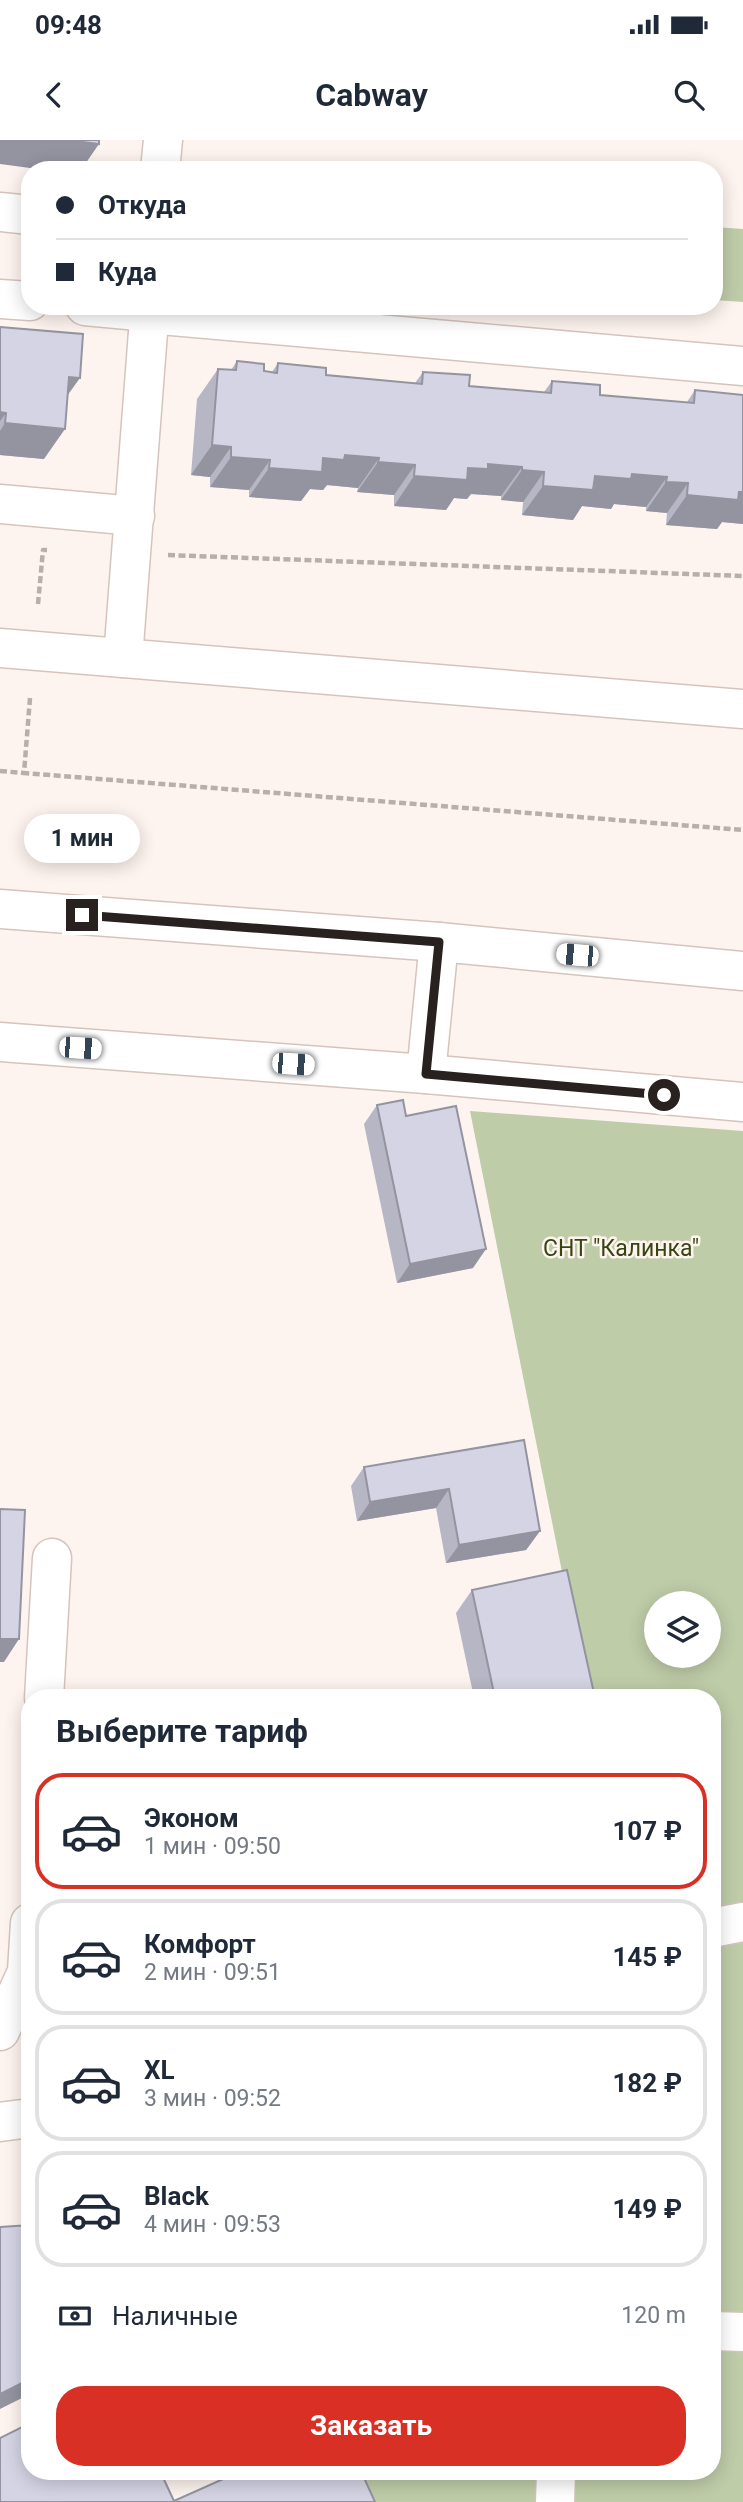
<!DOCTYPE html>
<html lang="ru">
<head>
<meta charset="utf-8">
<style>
	:root { --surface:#fff; --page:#f2f2f3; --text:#1f2937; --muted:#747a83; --line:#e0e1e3; --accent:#d93025 }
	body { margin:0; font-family:Roboto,sans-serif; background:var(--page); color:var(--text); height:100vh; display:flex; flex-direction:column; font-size:26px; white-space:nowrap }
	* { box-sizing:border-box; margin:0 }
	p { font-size:23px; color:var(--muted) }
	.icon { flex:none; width:38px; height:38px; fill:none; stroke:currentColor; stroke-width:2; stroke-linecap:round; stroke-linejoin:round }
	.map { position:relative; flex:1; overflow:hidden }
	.panel { position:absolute; left:21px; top:1549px; width:700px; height:791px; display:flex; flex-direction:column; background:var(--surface); border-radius:28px; box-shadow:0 4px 18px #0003 }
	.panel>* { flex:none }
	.banner { position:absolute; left:21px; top:21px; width:702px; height:154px; border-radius:28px; box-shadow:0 4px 18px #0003; display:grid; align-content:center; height:154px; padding:0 35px; background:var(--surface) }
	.tools { position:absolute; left:644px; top:1451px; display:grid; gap:14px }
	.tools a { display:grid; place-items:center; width:77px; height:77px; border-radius:50%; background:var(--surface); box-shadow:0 4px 18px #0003; font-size:35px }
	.end { position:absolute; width:32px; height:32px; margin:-16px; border:9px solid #28211f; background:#fff; box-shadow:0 0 0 4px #fff }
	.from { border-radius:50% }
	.bubble { position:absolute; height:49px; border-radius:24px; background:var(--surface); box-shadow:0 4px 18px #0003; font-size:23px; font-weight:700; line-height:49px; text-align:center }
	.car { position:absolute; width:21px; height:42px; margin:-21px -10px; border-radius:9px; box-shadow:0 0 5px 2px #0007; background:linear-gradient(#fff 24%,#345 0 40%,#fff 0 76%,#345 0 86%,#fff 0) }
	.banner b { display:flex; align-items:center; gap:24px; height:66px; font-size:26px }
	.banner b+b { border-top:2px solid var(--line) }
	.banner i { width:18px; height:18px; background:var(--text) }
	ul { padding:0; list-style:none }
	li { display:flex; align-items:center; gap:21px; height:116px; margin:0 14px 10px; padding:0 21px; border:4px solid var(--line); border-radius:28px }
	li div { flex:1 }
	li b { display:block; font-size:26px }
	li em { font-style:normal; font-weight:700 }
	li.current { border-color:var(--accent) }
	li>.icon { width:63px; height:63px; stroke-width:1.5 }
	h2 { padding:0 35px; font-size:32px; line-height:84px }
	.pay { display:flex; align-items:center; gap:18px; height:77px; padding:0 35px; font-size:26px }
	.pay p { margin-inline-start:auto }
	.primary-button { display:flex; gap:14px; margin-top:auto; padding:14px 35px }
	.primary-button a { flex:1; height:80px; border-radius:28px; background:var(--accent); color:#fff; font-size:28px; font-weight:700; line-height:80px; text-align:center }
	.status { display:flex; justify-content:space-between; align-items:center; height:49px; padding:0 35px; background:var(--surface); direction:ltr }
	.status svg { height:19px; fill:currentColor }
	header { display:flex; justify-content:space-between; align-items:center; height:91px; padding:0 35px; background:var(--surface); font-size:32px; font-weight:700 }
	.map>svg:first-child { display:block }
	.green { fill:#bfcca8; fill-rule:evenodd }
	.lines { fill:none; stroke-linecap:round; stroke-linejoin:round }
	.minor-casing { stroke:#d5c4bc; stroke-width:41 }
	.path { stroke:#b8afab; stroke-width:4.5; stroke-dasharray:7 3.5; stroke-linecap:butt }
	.minor { stroke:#fff; stroke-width:38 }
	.wall { fill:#b6b6c4 }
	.shaded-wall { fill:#9494a0 }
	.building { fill:#d4d4e4; stroke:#9494a0; stroke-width:2 }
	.route { stroke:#28211f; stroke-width:9 }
	.labels { text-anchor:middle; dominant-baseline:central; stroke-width:5; stroke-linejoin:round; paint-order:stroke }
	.park-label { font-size:23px; fill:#374611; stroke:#fef4ef }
</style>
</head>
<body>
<div class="status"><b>09:48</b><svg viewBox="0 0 49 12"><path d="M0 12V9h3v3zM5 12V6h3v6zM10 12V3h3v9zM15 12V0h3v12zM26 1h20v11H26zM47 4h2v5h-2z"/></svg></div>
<header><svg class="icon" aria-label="back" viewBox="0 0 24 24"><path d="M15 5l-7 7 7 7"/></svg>Cabway<svg class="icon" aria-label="search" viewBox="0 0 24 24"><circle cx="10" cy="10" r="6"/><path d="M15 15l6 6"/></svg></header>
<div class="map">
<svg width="743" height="2362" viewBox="0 0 743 2362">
	<rect width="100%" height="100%" fill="#fef4ef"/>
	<g class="green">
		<polygon points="714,87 743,89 743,162 714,160"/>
		<path d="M470,971l273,20v1371h-382l-15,-31h366v-773l-125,-1zM656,1463h53v53h-53z"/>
	</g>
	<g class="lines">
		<g class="minor-casing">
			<g id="minor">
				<polyline points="160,30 163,0"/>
				<polyline points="0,72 30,75"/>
				<polyline points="0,159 30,161"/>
				<polyline points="85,166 149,172"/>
				<polyline points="149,174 743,226"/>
				<polyline points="0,364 135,376"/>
				<polyline points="0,508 743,569"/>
				<polyline points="123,518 150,166"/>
				<polyline points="0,769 439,802 743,831"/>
				<polyline points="0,902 426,934 743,962"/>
				<polyline points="426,934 439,802"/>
				<polyline points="44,1558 52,1418"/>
				<polyline points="712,1788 743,1782"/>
				<polyline points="0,1891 27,1832 30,1783"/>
				<polyline points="0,1982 30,1978"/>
				<polyline points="712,2191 743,2192"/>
				<polyline points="555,2362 556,2331"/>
			</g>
		</g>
		<g class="path">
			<polyline points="168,415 743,436"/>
			<polyline points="38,464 43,410 47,410"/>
			<polyline points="30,558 24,633 743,690"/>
			<polyline points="0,631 24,633"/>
		</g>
		<use href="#minor" class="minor"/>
	</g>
	<g class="wall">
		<polygon points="0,187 67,255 44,319 0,315"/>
		<polygon points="237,221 264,231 272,232 278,223 326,235 415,243 423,232 469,246 544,252 552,241 600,255 687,262 695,250 743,255 743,384 722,382 717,389 666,385 667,373 646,371 646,367 614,364 611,369 582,366 573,380 522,375 523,362 501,360 501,356 471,354 467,359 454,358 446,370 394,366 394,355 357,352 358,348 327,345 323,350 310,349 301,361 249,357 249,350 210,347 210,337 191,335 197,259 218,229 231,230"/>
		<polygon points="377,965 406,976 473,1128 397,1143 364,984"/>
		<polygon points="524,1300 540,1391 526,1410 446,1423 436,1368 357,1381 351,1346 364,1327"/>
		<polygon points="472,1450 595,1558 474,1558 456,1473"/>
	</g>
	<g class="shaded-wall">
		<polygon points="0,0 67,0 99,4 81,30 45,30 0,24"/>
		<polygon points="69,237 80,238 59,267"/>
		<polygon points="0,272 6,273 0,281"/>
		<polygon points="5,283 65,289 44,319 0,315 0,291"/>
		<polygon points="212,305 231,307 210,337 191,335"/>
		<polygon points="345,315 379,318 358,348 327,345 323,350 310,349 301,361 249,357 269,328"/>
		<polygon points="231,317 270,320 249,350 210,347"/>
		<polygon points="378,322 415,325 394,355 357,352"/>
		<polygon points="488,324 522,327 501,356 471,354 467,359 454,358 446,370 394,366 414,336"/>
		<polygon points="522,330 544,332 523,362 501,360"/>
		<polygon points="632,334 667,337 646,367 614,364 611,369 582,366 573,380 522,375 543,346 595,336"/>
		<polygon points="666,342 688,343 667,373 646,371"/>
		<polygon points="739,352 743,352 743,384 722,382 717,389 666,385 687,355"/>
		<polygon points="486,1109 473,1128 397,1143 410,1124"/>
		<polygon points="449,1349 436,1368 357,1381 370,1362"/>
		<polygon points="540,1391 526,1410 446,1423 459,1405"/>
		<polygon points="0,1499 19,1499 4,1522 0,1522"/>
		<polygon points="30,2239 30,2254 0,2269 0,2254"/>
	</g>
	<g class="building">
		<polygon points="67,0 99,0 99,4"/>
		<polygon points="0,187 83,194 80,238 69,237 65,289 5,283 6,273 0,272"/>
		<polygon points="237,221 264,224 264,231 277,233 278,223 326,228 326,235 422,244 423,232 470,235 469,246 551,253 552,241 600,245 600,255 694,263 695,250 743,255 743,352 739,352 738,360 687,355 688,343 666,342 667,337 632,334 631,339 595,336 593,350 543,346 544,332 522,330 522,327 488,324 488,329 468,328 467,340 414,336 415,325 378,322 379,318 345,315 344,320 323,318 322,332 269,328 270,320 231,317 231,307 212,305 218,229 236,230"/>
		<polygon points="403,960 406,976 456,966 486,1109 410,1124 377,965"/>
		<polygon points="524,1300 540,1391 459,1405 449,1349 370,1362 364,1327"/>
		<polygon points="0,1369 25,1370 19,1499 0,1499"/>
		<polygon points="567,1430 595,1558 495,1558 472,1450"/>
		<polygon points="30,2085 30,2239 0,2254 0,2087"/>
		<polygon points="30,2283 30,2331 160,2331 174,2361 241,2331 361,2331 375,2362 0,2362 0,2298"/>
	</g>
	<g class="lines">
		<polyline class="route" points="82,775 439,802 426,934 664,955"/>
	</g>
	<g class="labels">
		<g class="park-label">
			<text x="621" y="1108">СНТ "Калинка"</text>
		</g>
	</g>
</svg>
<div class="tools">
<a><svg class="icon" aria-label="layers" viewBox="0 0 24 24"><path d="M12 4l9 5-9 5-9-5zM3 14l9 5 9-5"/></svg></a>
</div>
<i class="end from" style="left:664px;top:955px"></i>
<i class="end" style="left:82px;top:775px"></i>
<div class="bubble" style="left:24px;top:674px;width:116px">1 мин</div>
<i class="car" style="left:577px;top:815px;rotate:275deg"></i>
<i class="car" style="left:80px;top:908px;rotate:94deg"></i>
<i class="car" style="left:293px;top:924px;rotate:94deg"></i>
<div class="banner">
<b><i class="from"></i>Откуда</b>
<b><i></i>Куда</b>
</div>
<section class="panel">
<h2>Выберите тариф</h2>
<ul>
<li class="current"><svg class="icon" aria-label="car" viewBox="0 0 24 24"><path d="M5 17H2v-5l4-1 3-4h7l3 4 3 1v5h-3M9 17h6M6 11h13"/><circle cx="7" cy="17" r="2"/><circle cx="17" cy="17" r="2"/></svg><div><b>Эконом</b><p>1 мин · 09:50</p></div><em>107 ₽</em></li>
<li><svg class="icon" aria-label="car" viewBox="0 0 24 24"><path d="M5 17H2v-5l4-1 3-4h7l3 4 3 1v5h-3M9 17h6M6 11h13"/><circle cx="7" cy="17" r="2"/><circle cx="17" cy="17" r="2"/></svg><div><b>Комфорт</b><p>2 мин · 09:51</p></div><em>145 ₽</em></li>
<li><svg class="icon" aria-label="car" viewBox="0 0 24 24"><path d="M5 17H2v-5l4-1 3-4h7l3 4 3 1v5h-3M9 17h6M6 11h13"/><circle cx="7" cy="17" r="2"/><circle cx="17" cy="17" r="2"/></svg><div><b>XL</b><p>3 мин · 09:52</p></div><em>182 ₽</em></li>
<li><svg class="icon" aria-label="car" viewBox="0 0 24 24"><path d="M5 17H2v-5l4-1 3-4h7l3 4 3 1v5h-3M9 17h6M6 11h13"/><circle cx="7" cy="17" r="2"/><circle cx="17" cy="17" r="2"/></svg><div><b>Black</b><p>4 мин · 09:53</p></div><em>149 ₽</em></li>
</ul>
<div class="pay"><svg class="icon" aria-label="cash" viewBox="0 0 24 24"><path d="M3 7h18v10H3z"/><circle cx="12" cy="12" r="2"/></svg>Наличные<p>120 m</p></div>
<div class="primary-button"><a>Заказать</a></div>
</section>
</div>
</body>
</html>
